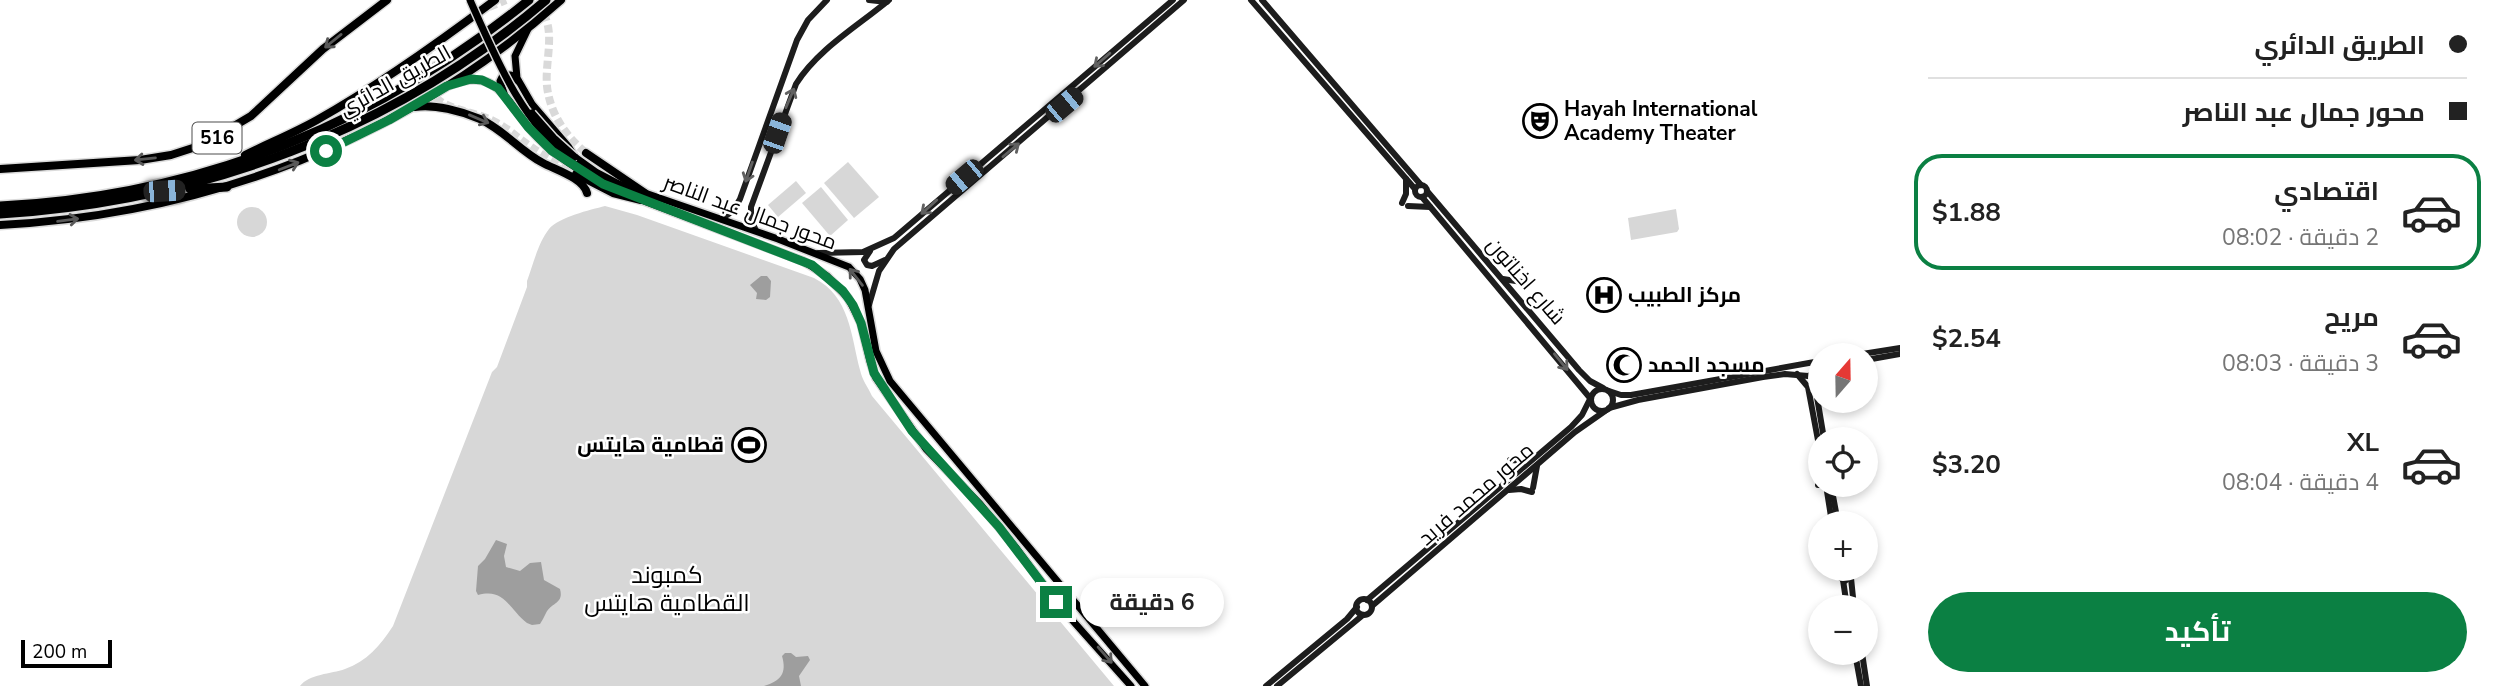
<!DOCTYPE html>
<html lang="ar">
<head>
<meta charset="utf-8">
<style>
	:root { --surface:#fff; --page:#f2f2f2; --text:#222; --muted:#767676; --line:#e0e0e0; --accent:#0b8043 }
	body { margin:0; font-family:"Nunito Sans",Cairo,sans-serif; background:var(--page); color:var(--text); direction:rtl; height:100vh; display:flex; flex-direction:column; font-size:26px; white-space:nowrap }
	* { box-sizing:border-box; margin:0 }
	p { font-size:23px; color:var(--muted) }
	.icon { flex:none; width:38px; height:38px; fill:none; stroke:currentColor; stroke-width:2; stroke-linecap:round; stroke-linejoin:round }
	.map { position:relative; flex:1; overflow:hidden; direction:ltr }
	.sheet { display:flex; flex-direction:column; background:var(--surface); width:595px }
	.sheet>* { flex:none }
	.guide { display:grid; align-content:center; height:154px; padding:0 28px; background:var(--surface) }
	.needle { width:46px; rotate:20deg }
	.tools { position:absolute; left:1808px; top:343px; display:grid; gap:14px }
	.tools a { display:grid; place-items:center; width:70px; height:70px; border-radius:50%; background:var(--surface); box-shadow:0 4px 10px #0003; font-size:35px }
	.scale { position:absolute; left:21px; bottom:18px; width:91px; box-sizing:border-box; padding-left:7px; border:4px solid #000; border-top:0; font-size:19px; line-height:24px; white-space:nowrap; color:#000; -webkit-text-stroke:5px #fff; paint-order:stroke }
	.end { position:absolute; width:32px; height:32px; margin:-16px; border:9px solid #0b8043; background:#fff; box-shadow:0 0 0 4px #fff }
	.from { border-radius:50% }
	.bubble { position:absolute; height:49px; border-radius:24px; background:var(--surface); box-shadow:0 4px 10px #0003; font-size:23px; font-weight:700; line-height:49px; text-align:center; direction:rtl }
	.car { position:absolute; width:21px; height:42px; margin:-21px -10px; border-radius:9px; box-shadow:0 0 5px 2px #0007; background:linear-gradient(#222 24%,#8ab4d8 0 40%,#222 0 76%,#8ab4d8 0 86%,#222 0) }
	.guide b { display:flex; align-items:center; gap:24px; height:66px; font-size:26px }
	.guide b+b { border-top:2px solid var(--line) }
	.guide i { width:18px; height:18px; background:var(--text) }
	ul { padding:0; list-style:none }
	li { display:flex; align-items:center; gap:21px; height:116px; margin:0 14px 10px; padding:0 14px; border:4px solid transparent; border-radius:28px }
	li div { flex:1 }
	li b { display:block; font-size:26px }
	li em { font-style:normal; font-weight:700 }
	li.on { border-color:var(--accent) }
	li>.icon { width:63px; height:63px; stroke-width:1.5 }
	.button { display:flex; gap:14px; margin-top:auto; padding:14px 28px }
	.button a { flex:1; height:80px; border-radius:42px; background:var(--accent); color:#fff; font-size:28px; font-weight:700; line-height:80px; text-align:center }
	main { display:flex; flex:1; min-height:0 }
	.map>svg:first-child { display:block }
	.green { fill:#d7d7d7 }
	.water { fill:#9e9e9e }
	.lines { fill:none; stroke-linecap:round; stroke-linejoin:round }
	.trunk-tunnel { stroke:#d9d9d9; stroke-width:8; stroke-dasharray:8 4; stroke-linecap:butt }
	.primary-casing { stroke:#dbdbdb; stroke-width:10 }
	.trunk-casing { stroke:#dbdbdb; stroke-width:11 }
	.motorway-casing { stroke:#dbdbdb; stroke-width:12 }
	.secondary { stroke:#1d1d1d; stroke-width:6 }
	.primary { stroke:#000; stroke-width:7 }
	.trunk { stroke:#000; stroke-width:8 }
	.motorway { stroke:#000; stroke-width:9 }
	.primary-bridge-casing { stroke:#dbdbdb; stroke-width:10; stroke-linecap:butt }
	.primary-bridge { stroke:#000; stroke-width:7 }
	.oneway { stroke:#595959 }
	.oneway2 { stroke:#616161 }
	.route { stroke:#0b8043; stroke-width:9 }
	.labels { text-anchor:middle; dominant-baseline:central; stroke-width:5; stroke-linejoin:round; paint-order:stroke }
	.shield { fill:#fff; stroke:#4c4c4c; stroke-width:2 }
	.shield-label { font-size:19px; font-weight:bold; fill:#000 }
	.street-label { font-size:21px; fill:#000; stroke:#fff }
	.poi-label { font-size:21px; font-weight:bold; fill:#000; stroke:#fff; text-anchor:start }
	.quarter-label { font-size:24px; fill:#000; stroke:#fff }
</style>
</head>
<body>
<main>
<section class="sheet">
<div class="guide">
<b><i class="from"></i>الطريق الدائري</b>
<b><i></i>محور جمال عبد الناصر</b>
</div>
<ul>
<li class="on"><svg class="icon" aria-label="car" viewBox="0 0 24 24"><path d="M5 17H2v-5l4-1 3-4h7l3 4 3 1v5h-3M9 17h6M6 11h13"/><circle cx="7" cy="17" r="2"/><circle cx="17" cy="17" r="2"/></svg><div><b>اقتصادي</b><p>2 دقيقة · 08:02</p></div><em>$1.88</em></li>
<li><svg class="icon" aria-label="car" viewBox="0 0 24 24"><path d="M5 17H2v-5l4-1 3-4h7l3 4 3 1v5h-3M9 17h6M6 11h13"/><circle cx="7" cy="17" r="2"/><circle cx="17" cy="17" r="2"/></svg><div><b>مريح</b><p>3 دقيقة · 08:03</p></div><em>$2.54</em></li>
<li><svg class="icon" aria-label="car" viewBox="0 0 24 24"><path d="M5 17H2v-5l4-1 3-4h7l3 4 3 1v5h-3M9 17h6M6 11h13"/><circle cx="7" cy="17" r="2"/><circle cx="17" cy="17" r="2"/></svg><div><b>XL</b><p>4 دقيقة · 08:04</p></div><em>$3.20</em></li>
</ul>
<div class="button"><a>تأكيد</a></div>
</section>
<div class="map">
<svg width="1900" height="686" viewBox="0 0 1900 686">
	<rect width="100%" height="100%" fill="#fff"/>
	<g class="green">
		<polygon points="848,162 879,197 854,218 824,183"/>
		<polygon points="796,181 806,193 778,217 768,205"/>
		<polygon points="821,187 848,220 830,236 802,203"/>
		<path d="M605,206l32,9 177,63c36,18 37,58 46,92 2,10 8,17 12,26l242,290h-814c9,-12 31,-12 45,-17 22,-8 35,-23 48,-43l99,-254 5,-5 30,-80v-6c6,-16 11,-38 22,-52 10,-12 41,-19 56,-23z"/>
		<circle cx="252" cy="222" r="15"/>
		<polygon points="1676,209 1679,229 1677,232 1631,240 1628,218"/>
	</g>
	<g class="water">
		<polygon points="761,276 767,276 771,281 770,297 766,300 756,299 757,293 750,285"/>
		<path d="M496,540l11,4 -3,12 2,11 14,4 10,-8 11,-1 3,18 16,9c4,15 -8,13 -14,24 -2,4 -4,8 -6,11l-8,1 -5,-2c-19,-15 -22,-35 -49,-28l-2,-4 2,-25 7,-7z"/>
		<path d="M785,653h6l5,4 12,-1 2,4 -11,16 2,10h-37c17,-5 23,-13 18,-30z"/>
	</g>
	<g class="lines">
		<g class="trunk-tunnel">
			<path d="M524,0c42,15 17,60 24,93 5,25 19,44 38,60"/>
			<polyline points="489,7 506,0"/>
			<path d="M438,43c-14,19 -19,46 5,60 16,9 38,10 56,21 11,6 20,15 31,22 14,10 30,19 46,28"/>
		</g>
		<g class="primary-casing">
			<g id="primary">
				<polyline points="528,29 515,56 517,78 532,104 568,146 575,157 596,172 619,184 778,239 849,267 860,279 865,290 876,351 890,381 1145,686"/>
				<path d="M450,85c12,-4 25,-8 37,-3 19,7 36,41 51,56 18,18 45,35 68,47"/>
				<polyline points="504,93 500,81 503,75 511,75 518,81"/>
				<polyline points="636,198 803,261 827,276 848,298 861,323 870,361 876,378 926,449 980,504 1017,549 1056,602 1131,686"/>
			</g>
		</g>
		<g class="trunk-casing">
			<g id="trunk">
				<path d="M415,107c20,-3 46,4 65,12 24,11 40,32 63,44 13,7 40,15 44,30"/>
				<polyline points="586,153 645,193"/>
				<path d="M245,155c24,-12 49,-22 72,-35 62,-35 121,-77 178,-120"/>
				<polyline points="0,169 140,160 171,155 202,145 251,116 323,49 387,0"/>
				<polyline points="576,174 613,193 641,200"/>
				<path d="M0,225c207,-11 406,-86 561,-225"/>
			</g>
		</g>
		<g class="motorway-casing">
			<g id="motorway">
				<polyline points="190,189 227,187"/>
				<path d="M0,206c199,-10 375,-81 529,-206"/>
				<path d="M0,214c201,-13 392,-82 546,-214"/>
			</g>
		</g>
		<g class="secondary">
			<polyline points="869,0 887,2"/>
			<polyline points="1251,0 1415,189"/>
			<polyline points="1262,0 1421,185"/>
			<circle cx="1421" cy="191" r="6"/>
			<polyline points="1427,191 1579,370 1590,381 1603,388"/>
			<polyline points="1422,197 1590,398"/>
			<polyline points="1402,203 1406,194 1406,179"/>
			<polyline points="1408,206 1430,207"/>
			<polyline points="721,219 733,211 740,199 797,40 808,20 827,0"/>
			<path d="M756,231l-5,-12v-12l45,-123c22,-35 62,-58 93,-84"/>
			<polyline points="870,251 864,260 867,265 872,266 885,260"/>
			<polyline points="818,253 863,252 894,238 1173,0"/>
			<polyline points="1503,279 1522,282"/>
			<polyline points="869,305 879,271 894,249 1184,0"/>
			<polyline points="1856,355 1900,348"/>
			<polyline points="1866,360 1900,354"/>
			<polyline points="1816,362 1818,372 1816,391 1824,439"/>
			<polyline points="1797,374 1808,387 1820,451"/>
			<circle cx="1602" cy="400" r="11"/>
			<polyline points="1609,391 1621,395 1631,395 1820,361"/>
			<polyline points="1609,408 1638,400 1763,377 1785,374 1808,376 1820,371"/>
			<polyline points="1510,460 1527,461"/>
			<polyline points="1816,469 1820,468"/>
			<polyline points="1818,485 1821,485"/>
			<polyline points="1826,485 1832,523"/>
			<polyline points="1831,485 1838,523"/>
			<polyline points="1533,488 1537,466"/>
			<polyline points="1509,490 1521,489 1532,492"/>
			<polyline points="1839,569 1838,576 1845,581 1851,576 1850,569"/>
			<polyline points="1851,578 1854,607"/>
			<polyline points="1843,580 1847,607"/>
			<circle cx="1364" cy="607" r="8"/>
			<polyline points="1367,600 1571,427 1582,415 1590,399"/>
			<polyline points="1372,606 1575,432 1605,411"/>
			<polyline points="1855,653 1861,686"/>
			<polyline points="1862,653 1867,686"/>
			<polyline points="1266,686 1347,619 1357,607"/>
			<polyline points="1277,686 1363,615"/>
		</g>
		<use href="#primary" class="primary"/>
		<use href="#trunk" class="trunk"/>
		<use href="#motorway" class="motorway"/>
		<g class="primary-bridge-casing">
			<g id="primary-bridge">
				<path d="M470,0c28,63 50,118 104,164"/>
				<polyline points="532,113 554,138 575,157"/>
			</g>
		</g>
		<use href="#primary-bridge" class="primary-bridge"/>
	</g>
	<defs><path id="oneway-shaft" d="M-6 0H5M1.5-3L5.5 0L1.5 3" fill="none" stroke-width="1.6" stroke-linecap="round" stroke-linejoin="round" transform="scale(1.75)"/></defs>
	<g class="oneway">
		<use href="#oneway-shaft" transform="translate(333 41) rotate(141)"/>
		<use href="#oneway-shaft" transform="translate(479 119) rotate(23)"/>
		<use href="#oneway-shaft" transform="translate(145 159) rotate(174)"/>
		<use href="#oneway-shaft" transform="translate(289 166) rotate(-21)"/>
		<use href="#oneway-shaft" transform="translate(68 220) rotate(-7)"/>
		<use href="#oneway-shaft" transform="translate(856 277) rotate(-128)"/>
		<use href="#oneway-shaft" transform="translate(1105 655) rotate(49)"/>
	</g>
	<g class="oneway2">
		<use href="#oneway-shaft" transform="translate(1102 60) rotate(139)"/>
		<use href="#oneway-shaft" transform="translate(790 98) rotate(-67)"/>
		<use href="#oneway-shaft" transform="translate(1011 150) rotate(-40)"/>
		<use href="#oneway-shaft" transform="translate(749 172) rotate(109)"/>
		<use href="#oneway-shaft" transform="translate(929 207) rotate(138)"/>
		<use href="#oneway-shaft" transform="translate(1561 362) rotate(51)"/>
	</g>
	<g class="lines">
		<polyline class="route" points="326,151 389,120 447,86 471,79 482,80 498,88 528,127 552,151 603,184 812,265 843,291 853,305 861,323 874,373 912,431 999,527 1056,602"/>
	</g>
	<defs>
		<g id="theatre-ring" transform="scale(1.75)"><circle r="9.5" fill="#fff" stroke="#000" stroke-width="1.5"/><path d="M-5-5.5Q0-4 5-5.5V0Q5 5 0 6Q-5 5-5 0ZM-3.3-2.5H-1v1.5H-3.3ZM1-2.5H3.3v1.5H1ZM-2.8 1Q0 5.5 2.8 1Z" fill="#000"/></g>
		<g id="hospital-ring" transform="scale(1.75)"><circle r="9.5" fill="#fff" stroke="#000" stroke-width="1.5"/><path d="M-5-5h3v3.5h4V-5h3V5h-3V1.5h-4V5h-3Z" fill="#000"/></g>
		<g id="mosque-ring" transform="scale(1.75)"><circle r="9.5" fill="#fff" stroke="#000" stroke-width="1.5"/><path d="M3.5-4.9A6 6 0 1 0 3.5 4.9A5 5 0 1 1 3.5-4.9Z" fill="#000"/></g>
		<g id="stadium-ring" transform="scale(1.75)"><circle r="9.5" fill="#fff" stroke="#000" stroke-width="1.5"/><path d="M0-5a6.5 5 0 1 0 0 10a6.5 5 0 1 0 0-10ZM-3.5-1.8h7v3.6h-7Z" fill="#000"/></g>
	</defs>
	<g fill-rule="evenodd">
		<use href="#theatre-ring" x="1540" y="121"/>
		<use href="#hospital-ring" x="1604" y="295"/>
		<use href="#mosque-ring" x="1624" y="365"/>
		<use href="#stadium-ring" x="749" y="445"/>
	</g>
	<g class="labels">
		<rect class="shield" x="192.5" y="122.5" width="49" height="31" rx="5"/>
		<g class="shield-label">
			<text x="217" y="138">516</text>
		</g>
		<g class="street-label">
			<text transform="translate(395 81) rotate(-29)">الطريق الدائري</text>
			<text transform="translate(750 212) rotate(20)">محور جمال عبد الناصر</text>
			<text transform="translate(1526 281) rotate(49)">شارع اخناتون</text>
			<text transform="translate(1476 494) rotate(-41)">محور محمد فريد</text>
		</g>
		<g class="poi-label">
			<text x="1564" y="109">Hayah International<tspan x="1564" dy="24">Academy Theater</tspan></text>
			<text x="1628" y="295">مركز الطبيب</text>
			<text x="1648" y="365">مسجد الحمد</text>
			<text x="724" y="445" text-anchor="end">قطامية هايتس</text>
		</g>
		<g class="quarter-label">
			<text x="667" y="575">كمبوند<tspan x="667" dy="28">القطامية هايتس</tspan></text>
		</g>
	</g>
</svg>
<div class="tools">
<a><svg class="needle" viewBox="-14 -14 28 28"><path d="M0-13l5 13h-10z" fill="#e53935"/><path d="M0 13l5-13h-10z" fill="#767676"/></svg></a>
<a><svg class="icon" aria-label="locate" viewBox="0 0 24 24"><circle cx="12" cy="12" r="6"/><path d="M12 2v4M12 18v4M2 12h4M18 12h4"/></svg></a>
<a>+</a>
<a>−</a>
</div>
<div class="scale">200 m</div>
<i class="end from" style="left:326px;top:151px"></i>
<i class="end" style="left:1056px;top:602px"></i>
<div class="bubble" style="left:1080px;top:578px;width:144px">6 دقيقة</div>
<i class="car" style="left:1064px;top:105px;rotate:50deg"></i>
<i class="car" style="left:777px;top:133px;rotate:19deg"></i>
<i class="car" style="left:964px;top:177px;rotate:230deg"></i>
<i class="car" style="left:164px;top:191px;rotate:86deg"></i>
</div>
</main>
</body>
</html>
